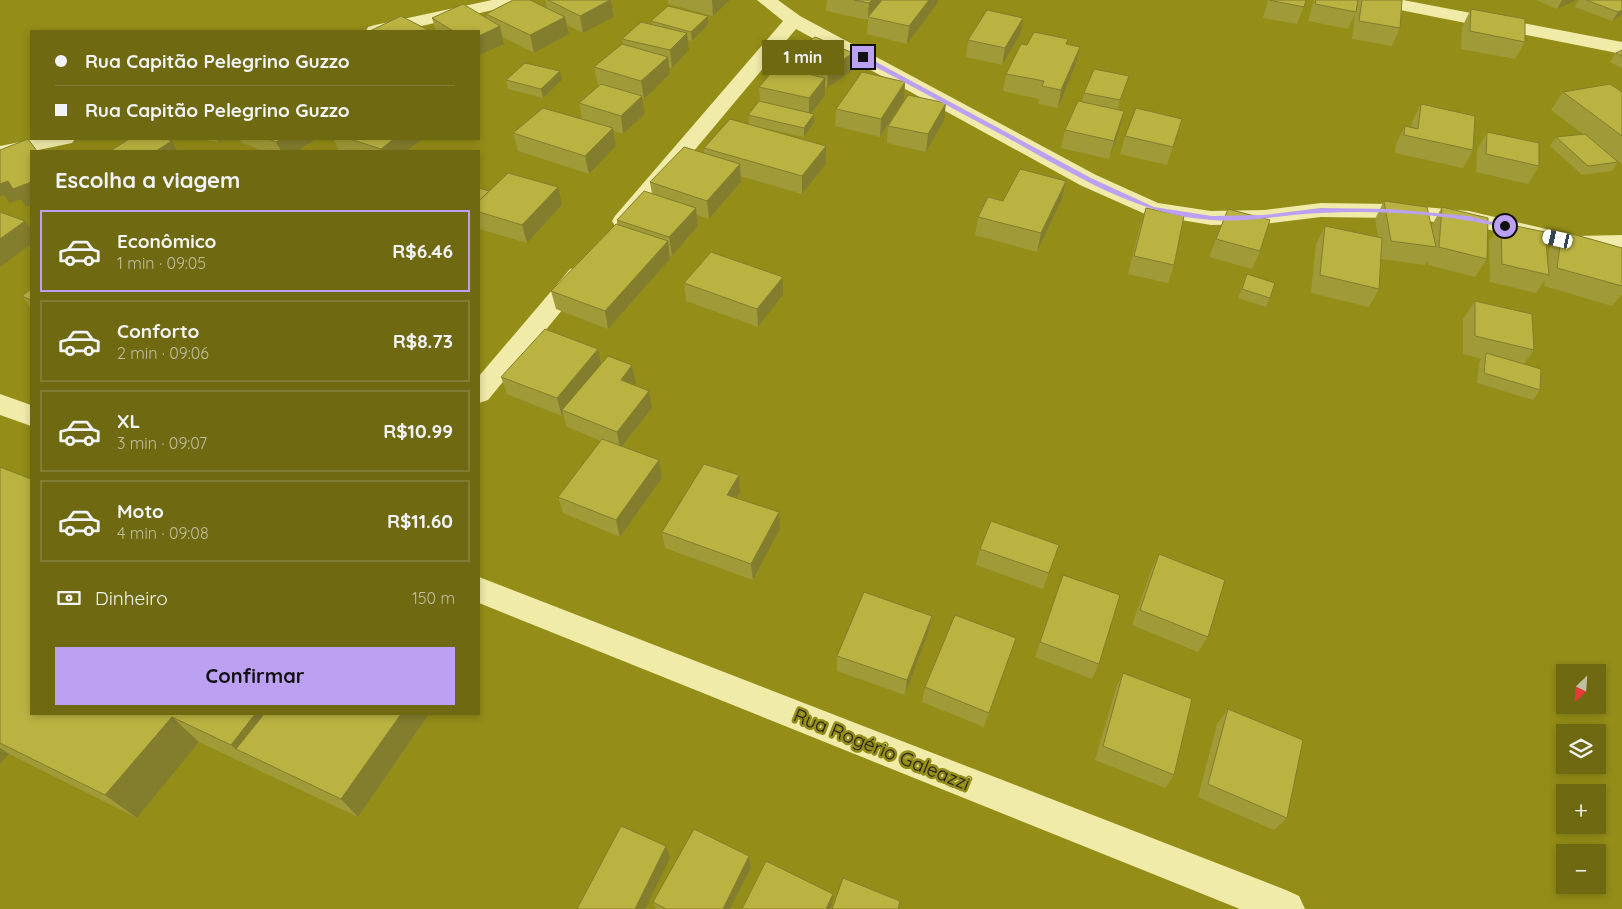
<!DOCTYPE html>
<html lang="pt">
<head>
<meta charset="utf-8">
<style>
	:root { --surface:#6f6a12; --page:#746f1b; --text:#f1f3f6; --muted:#c0bf9f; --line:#817d32; --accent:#bca0f2 }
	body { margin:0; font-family:Quicksand,sans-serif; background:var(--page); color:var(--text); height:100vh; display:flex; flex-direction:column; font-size:19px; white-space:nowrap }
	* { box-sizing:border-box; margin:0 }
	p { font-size:16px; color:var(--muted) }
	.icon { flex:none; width:28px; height:28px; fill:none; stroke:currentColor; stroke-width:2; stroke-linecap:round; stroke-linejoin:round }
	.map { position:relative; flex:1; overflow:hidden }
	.panel { position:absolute; left:30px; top:150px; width:450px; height:565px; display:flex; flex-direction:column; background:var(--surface); border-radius:0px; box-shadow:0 2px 8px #0003 }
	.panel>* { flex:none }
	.hud { position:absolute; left:30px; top:30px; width:450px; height:110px; border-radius:0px; box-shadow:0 2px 8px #0003; display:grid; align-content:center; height:110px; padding:0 25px; background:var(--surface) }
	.needle { width:32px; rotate:205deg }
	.buttons { position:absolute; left:1556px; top:664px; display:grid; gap:10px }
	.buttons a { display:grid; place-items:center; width:50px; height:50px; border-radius:0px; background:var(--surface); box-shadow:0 2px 8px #0003; font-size:25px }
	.end { position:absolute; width:22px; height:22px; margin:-11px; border:6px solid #bca0f2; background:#111; box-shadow:0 0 0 2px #111 }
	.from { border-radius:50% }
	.bubble { position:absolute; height:35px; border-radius:0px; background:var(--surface); box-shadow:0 2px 8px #0003; font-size:16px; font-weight:700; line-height:35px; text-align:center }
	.car { position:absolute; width:15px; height:30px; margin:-15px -8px; border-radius:6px; box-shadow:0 0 4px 1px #0007; background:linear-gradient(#fff 24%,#345 0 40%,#fff 0 76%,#345 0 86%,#fff 0) }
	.hud b { display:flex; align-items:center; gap:18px; height:48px; font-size:19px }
	.hud b+b { border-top:1px solid var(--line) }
	.hud i { width:12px; height:12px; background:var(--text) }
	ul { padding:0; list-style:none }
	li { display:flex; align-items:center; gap:15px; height:82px; margin:0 10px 8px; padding:0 15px; border:2px solid var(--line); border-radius:0px }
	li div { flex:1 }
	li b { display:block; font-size:19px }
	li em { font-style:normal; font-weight:700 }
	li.on { border-color:var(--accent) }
	li>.icon { width:45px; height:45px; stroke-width:1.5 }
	h2 { padding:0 25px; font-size:22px; line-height:60px }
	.pay { display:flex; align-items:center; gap:12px; height:55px; padding:0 25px; font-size:19px }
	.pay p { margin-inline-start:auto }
	.action { display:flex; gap:10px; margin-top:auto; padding:10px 25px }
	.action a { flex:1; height:58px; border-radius:0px; background:var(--accent); color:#111; font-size:20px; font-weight:700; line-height:58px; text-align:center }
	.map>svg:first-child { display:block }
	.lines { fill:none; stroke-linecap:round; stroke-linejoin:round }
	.street { fill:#f0eba9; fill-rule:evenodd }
	.wall { fill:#a19a38 }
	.shaded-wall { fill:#837d2e }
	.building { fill:#bbb341; stroke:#837d2e }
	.route { fill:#bca0f2 }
	.labels { text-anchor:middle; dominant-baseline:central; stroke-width:5; stroke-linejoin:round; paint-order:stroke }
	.near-street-label { font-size:19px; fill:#1d1d1d; stroke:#948d18 }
</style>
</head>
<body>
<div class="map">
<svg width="1622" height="909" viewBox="0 0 1622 909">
	<rect width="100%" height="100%" fill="#948d18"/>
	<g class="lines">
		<g class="street">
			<polygon points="492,0 525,0 522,4 516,5 399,31 366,31 368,27 375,25"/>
			<polygon points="757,0 778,0 800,16 1096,175 1158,203 1211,211 1264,210 1321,203 1390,204 1469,211 1576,236 1622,235 1622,249 1576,250 1469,225 1390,218 1321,217 1264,224 1211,225 1145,214 1080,185 796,29 631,226 623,228 615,226 612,221 615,216 783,21"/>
			<polygon points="1366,0 1403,0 1622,42 1622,54 1375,5 1369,4"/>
			<polygon points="35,139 75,139 72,143 0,158 0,146"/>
			<polygon points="578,267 586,269 590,275 586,281 488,400 479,403 479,376 570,269"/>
			<polygon points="0,394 31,405 31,426 0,415"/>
			<polygon points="479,577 1286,890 1299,896 1305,909 1240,909 479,603"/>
		</g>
	</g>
	<g class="wall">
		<polygon points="545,0 611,0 614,17 583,33 567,25 569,34 534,53 503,37 504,44 479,31 436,31 432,18 487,19 486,14 547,8"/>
		<polygon points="668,0 730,0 713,16 668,4"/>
		<polygon points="827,0 938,0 938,3 907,44 867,34 868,20 826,11"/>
		<polygon points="1268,0 1306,0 1297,24 1263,18"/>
		<polygon points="1314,0 1358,0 1358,2 1359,0 1402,0 1400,28 1392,46 1352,39 1355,14 1348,29 1308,21"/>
		<polygon points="1536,0 1577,0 1557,9"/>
		<polygon points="1579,0 1622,0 1622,15 1612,21 1575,7"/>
		<polygon points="1471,9 1525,42 1515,59 1461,49 1462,27"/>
		<polygon points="651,21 708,25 692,41 688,40 689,50 672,68 669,67 670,74 644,99 642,98 645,114 623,134 614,131 616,146 589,174 518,151 513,133 582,119 579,103 600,85 598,85 594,67 623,44 622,39 652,24"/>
		<polygon points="1020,35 1002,65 966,57 968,40"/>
		<polygon points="1067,44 1080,47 1076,64 1058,108 1038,104 1039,99 1003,91 1006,74 1027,45"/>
		<polygon points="1622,50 1622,68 1610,62 1616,53"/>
		<polygon points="790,54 852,71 827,88 825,87 825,96 812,113 814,123 804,137 756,126 826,146 826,164 802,194 740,176 741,182 709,219 697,215 698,226 672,256 669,255 670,259 608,329 556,309 551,291 617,225 617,220 652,194 650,182 704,153 704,148 749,124 748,115 760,102 759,87 790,70"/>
		<polygon points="1129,76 1118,109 1124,111 1120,128 1109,159 1061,148 1065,130 1082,102 1084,93"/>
		<polygon points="506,80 562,80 543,98 508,89"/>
		<polygon points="905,82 904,100 880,137 835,126 836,109"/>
		<polygon points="1563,92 1622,92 1622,164 1613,157 1618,162 1612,171 1582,175 1550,146 1556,137 1583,134 1551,110"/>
		<polygon points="1421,104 1473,150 1463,168 1395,153 1396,144 1405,126 1411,128 1412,122"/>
		<polygon points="1182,119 1167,165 1120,154 1125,136"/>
		<polygon points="944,121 926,152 887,143 888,126"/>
		<polygon points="1487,132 1539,166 1528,184 1476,172 1477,150"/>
		<polygon points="200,139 223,139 219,142"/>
		<polygon points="240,139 316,139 297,151 263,151 241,142"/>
		<polygon points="334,139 422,139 407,151 339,151"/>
		<polygon points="1066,181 1062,199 1037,252 975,235 978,217 1003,201"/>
		<polygon points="479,188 489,191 562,205 527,243 479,229"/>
		<polygon points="1384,201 1431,227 1432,225 1442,207 1487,259 1475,277 1428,265 1428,260 1425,265 1381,259 1381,257 1379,289 1369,307 1311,293 1316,244 1325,226 1378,237 1375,219"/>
		<polygon points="1146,208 1174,265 1168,283 1128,274 1140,226"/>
		<polygon points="1228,209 1260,251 1252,269 1209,257"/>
		<polygon points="1501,223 1548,261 1549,249 1562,231 1622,248 1622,294 1612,306 1544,286 1545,280 1536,293 1490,282 1489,241"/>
		<polygon points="1247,274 1270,298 1266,307 1238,298"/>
		<polygon points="684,283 783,295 758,327 686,301"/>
		<polygon points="31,289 31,308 22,296"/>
		<polygon points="1475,301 1534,350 1524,364 1540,390 1533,400 1477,383 1479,362 1482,359 1463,354 1463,319"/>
		<polygon points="598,349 602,363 632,365 636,383 634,385 649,391 652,408 622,447 659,460 662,478 620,537 563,513 558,497 601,441 567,427 563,414 562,416 507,394 501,377"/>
		<polygon points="0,467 429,714 358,817 199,742 137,818 9,754 0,764"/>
		<polygon points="739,475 740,492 737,498 780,529 753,580 665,548 662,532"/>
		<polygon points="1059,545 1043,589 976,565 980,549"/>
		<polygon points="1159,554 1208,637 1198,652 1132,625 1151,571"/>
		<polygon points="1063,575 1099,664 1092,679 1035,657"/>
		<polygon points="932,616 929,631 905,695 837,671 837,656"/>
		<polygon points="1016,638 984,727 922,702 925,687"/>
		<polygon points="1123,673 1174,775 1165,788 1095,760 1116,688"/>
		<polygon points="1228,709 1287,818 1274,830 1198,797 1217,724"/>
		<polygon points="749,856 751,868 730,909 656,909 653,902"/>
	</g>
	<g class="shaded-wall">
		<polygon points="611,0 614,17 583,33 580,16"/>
		<polygon points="712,0 730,0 713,16"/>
		<polygon points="872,0 885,0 868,17 869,3"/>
		<polygon points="929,0 938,0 938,3 907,44 909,26"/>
		<polygon points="1562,0 1577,0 1557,9"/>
		<polygon points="1622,10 1622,15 1612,21 1618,12"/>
		<polygon points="708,16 708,25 692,41 691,32"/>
		<polygon points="565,17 569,34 534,53 530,35"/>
		<polygon points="1023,18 1020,35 1002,65 1005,48"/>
		<polygon points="500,26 504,44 479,55 479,36"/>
		<polygon points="687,33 689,50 672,68 670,50"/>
		<polygon points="1080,47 1076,64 1058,108 1061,90"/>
		<polygon points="853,53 852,71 827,88 828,70"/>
		<polygon points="668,57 670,74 644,99 641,81"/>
		<polygon points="560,71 562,80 543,98 541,89"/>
		<polygon points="1129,76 1126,85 1117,110 1120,100"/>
		<polygon points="825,78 825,96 809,116 809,98"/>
		<polygon points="905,82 904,100 880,137 881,119"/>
		<polygon points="642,96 645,114 623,134 621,116"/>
		<polygon points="946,103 944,121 926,152 928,134"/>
		<polygon points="1124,111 1120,128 1109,159 1114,141"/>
		<polygon points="814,114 814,123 804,137 804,128"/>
		<polygon points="613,128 616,146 589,174 585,156"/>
		<polygon points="217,139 223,139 219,142"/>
		<polygon points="281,139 316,139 297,151 281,151 276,142"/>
		<polygon points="394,139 422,139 407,151 382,151 381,149"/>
		<polygon points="172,141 177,150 175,151 156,151"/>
		<polygon points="826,146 826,164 802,194 802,176"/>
		<polygon points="740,164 741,182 709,219 707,201"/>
		<polygon points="8,181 21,199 10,203 4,195 0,196 0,184"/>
		<polygon points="1066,181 1062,199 1037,252 1041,233"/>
		<polygon points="31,182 31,205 26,207 13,189"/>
		<polygon points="558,187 562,205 527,243 522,225"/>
		<polygon points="696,208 698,226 672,256 669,237"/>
		<polygon points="25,221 31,229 31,244 0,267 0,239"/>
		<polygon points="668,241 670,259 608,329 605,311"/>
		<polygon points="783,277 783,295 758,327 757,309"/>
		<polygon points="598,349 602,366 562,410 563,414 562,416 557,398"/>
		<polygon points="632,365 636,383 624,397 621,380"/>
		<polygon points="649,391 652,408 620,449 617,432"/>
		<polygon points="659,460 662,478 620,537 616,520"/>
		<polygon points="739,475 740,492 729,512 727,495"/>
		<polygon points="779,512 780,529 753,580 751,564"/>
		<polygon points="932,616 929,631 905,695 907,680"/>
		<polygon points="1016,638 1011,653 984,727 989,713"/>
		<polygon points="255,714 298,714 236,749 231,745"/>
		<polygon points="401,714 429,714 358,817 341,799"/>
		<polygon points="172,717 199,742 137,818 105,795"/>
		<polygon points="0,748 9,754 0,764"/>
		<polygon points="666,846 670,858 645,909 635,909"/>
		<polygon points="749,856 751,868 730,909 723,909"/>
		<polygon points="833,894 832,905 830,909 826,909"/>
	</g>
	<g class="building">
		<polygon points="513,0 530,0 565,17 530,35 486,14"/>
		<polygon points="548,0 610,0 580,16"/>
		<polygon points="854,0 872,0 869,3"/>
		<polygon points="882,0 929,0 909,26 868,17"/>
		<polygon points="1269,0 1306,0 1304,7"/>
		<polygon points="1316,0 1358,0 1356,12 1315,4"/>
		<polygon points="1362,0 1402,0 1400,28 1359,21"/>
		<polygon points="1586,0 1622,0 1622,10 1618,12"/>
		<polygon points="463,4 500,26 479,36 479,31 453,31 432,18"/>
		<polygon points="668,6 708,16 691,32 651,21"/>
		<polygon points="1471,9 1525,19 1525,42 1470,31"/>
		<polygon points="987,10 1023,18 1005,48 968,40"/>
		<polygon points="401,16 430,31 370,31"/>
		<polygon points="641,22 687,33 670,50 622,39"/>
		<polygon points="1034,32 1068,39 1066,44 1080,47 1061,90 1042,86 1044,81 1006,74 1021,44 1027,45"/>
		<polygon points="815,37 853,53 828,70 790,54"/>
		<polygon points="622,44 668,57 641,81 594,67"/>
		<polygon points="1622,50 1622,56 1616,53"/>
		<polygon points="525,63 560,71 541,89 506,80"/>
		<polygon points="776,67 825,78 809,98 759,87"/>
		<polygon points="1094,69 1129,76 1120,100 1084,93"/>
		<polygon points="862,72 905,82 881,119 836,109"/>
		<polygon points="601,84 642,96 621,116 579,103"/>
		<polygon points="1610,84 1622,92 1622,136 1563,92"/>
		<polygon points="908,95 946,103 928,134 888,126"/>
		<polygon points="759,101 814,114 804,128 748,115"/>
		<polygon points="1078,101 1124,111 1114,141 1065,130"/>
		<polygon points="1421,104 1475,116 1473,150 1404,135 1405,126 1418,129"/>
		<polygon points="543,108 613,128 585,156 513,133"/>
		<polygon points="1136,108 1182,119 1173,147 1125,136"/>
		<polygon points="730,119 826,146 802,176 704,148"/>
		<polygon points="1487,132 1539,143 1539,166 1486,154"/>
		<polygon points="1585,134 1618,162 1588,166 1556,137"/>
		<polygon points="28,139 37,151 31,151 31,182 13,189 8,181 0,184 0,150"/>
		<polygon points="129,139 166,139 172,141 156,151 110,151"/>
		<polygon points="268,139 281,139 276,142"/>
		<polygon points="350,139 394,139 381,149"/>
		<polygon points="684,147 740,164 707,201 650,182"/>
		<polygon points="1020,169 1066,181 1041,233 978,217 988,197 1003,201"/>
		<polygon points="508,173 558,187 522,225 479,212 479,201"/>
		<polygon points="479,188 489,191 479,201"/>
		<polygon points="644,191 696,208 669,237 617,220"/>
		<polygon points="1384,201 1427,207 1436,247 1391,241"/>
		<polygon points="1442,207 1488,218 1487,259 1439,247"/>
		<polygon points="1146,208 1184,216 1174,265 1134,256"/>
		<polygon points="1228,209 1270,220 1260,251 1216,239"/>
		<polygon points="0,212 25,221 0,239"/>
		<polygon points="1501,223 1545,232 1549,275 1502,264"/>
		<polygon points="616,224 668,241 605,311 551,291"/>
		<polygon points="1325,226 1382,238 1379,289 1320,275"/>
		<polygon points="1562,231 1622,248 1622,286 1557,268"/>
		<polygon points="711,252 783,277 757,309 684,283"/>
		<polygon points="1247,274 1275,283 1270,298 1242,289"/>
		<polygon points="31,289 31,300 22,296"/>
		<polygon points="1475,301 1532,314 1534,350 1475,336"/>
		<polygon points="545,329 598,349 557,398 501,377"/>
		<polygon points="1486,353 1541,369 1540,390 1484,373"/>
		<polygon points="608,356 632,365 621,380 649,391 617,432 562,410"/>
		<polygon points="602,439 659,460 616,520 558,497"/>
		<polygon points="704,464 739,475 727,495 779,512 751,564 662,532"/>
		<polygon points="0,467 31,479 31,714 255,714 231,745 172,717 105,795 0,743"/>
		<polygon points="991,521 1059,545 1049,573 980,549"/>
		<polygon points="1159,554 1225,580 1208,637 1140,610"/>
		<polygon points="1063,575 1120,595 1099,664 1040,642"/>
		<polygon points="864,592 932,616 907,680 837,656"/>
		<polygon points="955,615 1016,638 989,713 925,687"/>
		<polygon points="1123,673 1192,699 1174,775 1103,746"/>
		<polygon points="1228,709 1303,740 1287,818 1208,784"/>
		<polygon points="264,714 401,714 341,799 236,749"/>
		<polygon points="621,826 666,846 635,909 577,909"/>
		<polygon points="694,829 749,856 723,909 666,909 653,902"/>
		<polygon points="766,861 833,894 826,909 742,909"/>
		<polygon points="843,878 900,901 898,909 832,909"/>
	</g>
	<path class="route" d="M861,56h4l226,122 63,29 58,9 52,-1 57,-7 69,1 79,7 39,10 -3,2c-59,-14 -123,-18 -184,-15 -36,1 -73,10 -109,7 -71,-4 -134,-43 -195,-77 -52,-28 -104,-56 -156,-84z"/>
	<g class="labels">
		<g class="near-street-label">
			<text transform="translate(882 749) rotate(22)">Rua Rogério Galeazzi</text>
		</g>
	</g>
</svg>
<div class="buttons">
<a><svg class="needle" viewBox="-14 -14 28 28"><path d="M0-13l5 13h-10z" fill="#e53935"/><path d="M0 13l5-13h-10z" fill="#c0bf9f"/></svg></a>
<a><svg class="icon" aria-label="layers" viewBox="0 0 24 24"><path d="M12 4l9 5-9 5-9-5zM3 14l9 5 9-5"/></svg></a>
<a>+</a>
<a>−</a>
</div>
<i class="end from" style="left:1505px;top:226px"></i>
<i class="end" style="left:863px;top:57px"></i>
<div class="bubble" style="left:762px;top:40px;width:82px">1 min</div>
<i class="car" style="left:1558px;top:239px;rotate:283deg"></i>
<div class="hud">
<b><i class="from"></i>Rua Capitão Pelegrino Guzzo</b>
<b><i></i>Rua Capitão Pelegrino Guzzo</b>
</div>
<section class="panel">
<h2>Escolha a viagem</h2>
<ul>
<li class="on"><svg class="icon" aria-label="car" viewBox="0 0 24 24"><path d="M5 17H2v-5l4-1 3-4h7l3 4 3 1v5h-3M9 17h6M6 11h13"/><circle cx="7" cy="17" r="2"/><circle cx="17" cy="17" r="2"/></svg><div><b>Econômico</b><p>1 min · 09:05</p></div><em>R$6.46</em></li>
<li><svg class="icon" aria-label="car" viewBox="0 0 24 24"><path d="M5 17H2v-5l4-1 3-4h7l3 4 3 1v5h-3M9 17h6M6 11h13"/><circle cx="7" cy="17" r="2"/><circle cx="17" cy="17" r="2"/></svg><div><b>Conforto</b><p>2 min · 09:06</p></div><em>R$8.73</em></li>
<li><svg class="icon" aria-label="car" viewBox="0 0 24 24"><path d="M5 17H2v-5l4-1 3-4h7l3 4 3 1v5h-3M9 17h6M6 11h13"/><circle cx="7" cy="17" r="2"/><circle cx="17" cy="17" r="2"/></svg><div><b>XL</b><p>3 min · 09:07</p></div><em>R$10.99</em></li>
<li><svg class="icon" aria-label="car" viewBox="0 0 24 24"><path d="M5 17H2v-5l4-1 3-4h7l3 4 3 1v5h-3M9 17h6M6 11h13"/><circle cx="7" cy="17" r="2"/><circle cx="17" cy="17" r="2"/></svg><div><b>Moto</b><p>4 min · 09:08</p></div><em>R$11.60</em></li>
</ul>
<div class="pay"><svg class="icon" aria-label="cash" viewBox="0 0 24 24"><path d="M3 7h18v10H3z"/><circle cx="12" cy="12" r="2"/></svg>Dinheiro<p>150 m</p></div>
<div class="action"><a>Confirmar</a></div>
</section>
</div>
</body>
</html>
